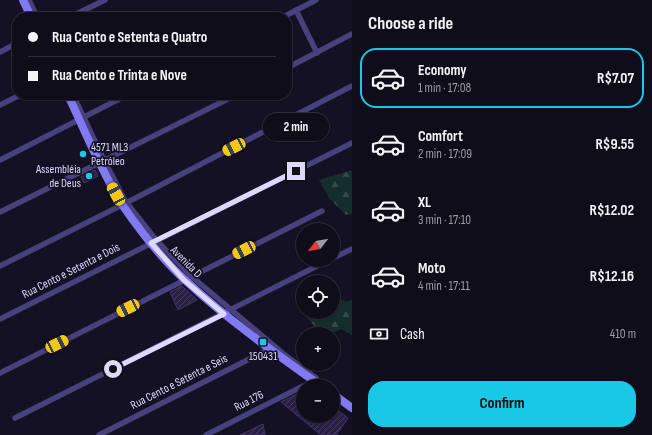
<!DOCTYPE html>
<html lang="en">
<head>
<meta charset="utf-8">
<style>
	:root { --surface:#100d1b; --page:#1e1b28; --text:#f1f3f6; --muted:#9c9ca3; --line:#302d3a; --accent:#19c8e6 }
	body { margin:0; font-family:"Sofia Sans Condensed",sans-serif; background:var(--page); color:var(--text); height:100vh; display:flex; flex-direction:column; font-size:15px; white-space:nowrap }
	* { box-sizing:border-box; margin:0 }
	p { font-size:13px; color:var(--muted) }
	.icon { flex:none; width:22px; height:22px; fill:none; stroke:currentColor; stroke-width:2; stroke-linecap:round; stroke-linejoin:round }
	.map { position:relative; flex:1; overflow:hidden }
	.panel { display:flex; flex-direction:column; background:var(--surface); width:300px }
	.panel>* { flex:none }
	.banner { position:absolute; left:12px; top:12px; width:280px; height:88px; border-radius:16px; box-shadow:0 1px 3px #0004,0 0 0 1px var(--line); display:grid; align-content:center; height:88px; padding:0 16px; background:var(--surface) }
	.needle { width:26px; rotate:239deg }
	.fabs { position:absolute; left:296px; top:223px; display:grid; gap:8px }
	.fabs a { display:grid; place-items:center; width:44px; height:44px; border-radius:50%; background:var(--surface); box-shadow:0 1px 3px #0004,0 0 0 1px var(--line); font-size:20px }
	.end { position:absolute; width:18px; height:18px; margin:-9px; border:5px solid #ded8fb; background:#111; box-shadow:0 0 0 2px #111 }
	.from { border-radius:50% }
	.bubble { position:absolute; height:28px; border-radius:14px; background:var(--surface); box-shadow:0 1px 3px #0004,0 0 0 1px var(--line); font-size:13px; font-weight:700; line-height:28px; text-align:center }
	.car { position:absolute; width:12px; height:24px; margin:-12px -6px; border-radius:5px; box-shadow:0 0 3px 1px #0007; background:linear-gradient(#f5c518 24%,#345 0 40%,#f5c518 0 76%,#345 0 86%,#f5c518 0) }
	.banner b { display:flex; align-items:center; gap:14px; height:38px; font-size:15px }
	.banner b+b { border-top:1px solid var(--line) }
	.banner i { width:10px; height:10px; background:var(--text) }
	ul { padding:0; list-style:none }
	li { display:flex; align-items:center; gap:12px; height:60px; margin:0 8px 6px; padding:0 8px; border:2px solid transparent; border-radius:16px }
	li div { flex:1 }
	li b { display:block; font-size:15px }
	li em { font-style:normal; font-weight:700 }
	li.active { border-color:var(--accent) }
	li>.icon { width:36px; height:36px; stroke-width:1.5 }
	h2 { padding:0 16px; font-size:18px; line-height:48px }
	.pay { display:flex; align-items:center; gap:10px; height:44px; padding:0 16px; font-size:15px }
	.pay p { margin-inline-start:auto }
	.button { display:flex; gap:8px; margin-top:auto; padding:8px 16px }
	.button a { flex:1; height:46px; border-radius:16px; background:var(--accent); color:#111; font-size:16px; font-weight:700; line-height:46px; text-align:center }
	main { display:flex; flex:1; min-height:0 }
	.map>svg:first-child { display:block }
	.forest { fill:url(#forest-firs) }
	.building { fill:url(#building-hatch); stroke:#42346c }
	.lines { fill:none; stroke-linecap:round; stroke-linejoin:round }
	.street { stroke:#47417e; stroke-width:5.5 }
	.secondary { stroke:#8279f1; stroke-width:8 }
	.route { stroke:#ded8fb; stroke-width:5 }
	.poi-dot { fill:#19c8e6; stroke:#151124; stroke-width:1.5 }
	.labels { text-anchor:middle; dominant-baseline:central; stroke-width:3.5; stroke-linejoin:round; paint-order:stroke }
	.poi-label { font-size:12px; fill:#ded8fb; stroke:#151124; text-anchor:start }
	.street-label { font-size:12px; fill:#ded8fb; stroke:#151124 }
</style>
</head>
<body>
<main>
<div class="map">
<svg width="352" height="435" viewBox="0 0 352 435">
	<defs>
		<pattern id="forest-firs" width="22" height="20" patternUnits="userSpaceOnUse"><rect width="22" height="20" fill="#152d2d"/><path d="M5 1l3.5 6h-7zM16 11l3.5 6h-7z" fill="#374b4c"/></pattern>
		<pattern id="building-hatch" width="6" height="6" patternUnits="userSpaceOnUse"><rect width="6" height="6" fill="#281f43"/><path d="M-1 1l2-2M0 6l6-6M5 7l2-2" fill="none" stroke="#473f5f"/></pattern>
	</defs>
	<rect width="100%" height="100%" fill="#151124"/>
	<g class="forest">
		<polygon points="352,170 352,214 346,215 329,198 319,180"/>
		<polygon points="333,295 346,302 352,300 352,335 341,329 330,334 322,334 308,319 304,312 333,312"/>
	</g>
	<g class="building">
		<polygon points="95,170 98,176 84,183 81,177"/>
		<polygon points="182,286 197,300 178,310 170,292"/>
		<polygon points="303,391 303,416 333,416 333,407 348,418 336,435 321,435 281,402"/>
		<polygon points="263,424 265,435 240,435"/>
	</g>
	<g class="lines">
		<g class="street">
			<polyline points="29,0 37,17"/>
			<polyline points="296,10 317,53"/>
			<polyline points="70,17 105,0"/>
			<polyline points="283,17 316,0"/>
			<polyline points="0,52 17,43"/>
			<polyline points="287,68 352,34"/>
			<polyline points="73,95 104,160 126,202 157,241 191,276 285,355 316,378"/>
			<polyline points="0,105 20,95"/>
			<polyline points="0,160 123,97"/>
			<polyline points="0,212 236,95"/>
			<polyline points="333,258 352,249"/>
			<polyline points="0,266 122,205 352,86"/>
			<polyline points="0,319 352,143"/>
			<polyline points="0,373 322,211"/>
			<polyline points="15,418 329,260"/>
			<polyline points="99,435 269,349"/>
			<polyline points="206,435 303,386"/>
		</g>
		<g class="secondary">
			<polyline points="23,0 31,17"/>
			<path d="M68,95c14,30 27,61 43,90 4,7 8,14 12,21 18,26 39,53 62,74 42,39 90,73 136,106"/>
			<polyline points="333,394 352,408"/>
		</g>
	</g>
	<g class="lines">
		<polyline class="route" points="113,369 224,314 184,280 151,243 296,171"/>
	</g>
	<g class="poi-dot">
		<circle cx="83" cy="154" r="4"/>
		<circle cx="89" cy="176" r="4"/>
		<rect x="259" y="338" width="8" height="8" rx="2"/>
	</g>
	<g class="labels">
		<g class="poi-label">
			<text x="91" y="147">4571 ML3<tspan x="91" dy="14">Petróleo</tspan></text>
			<text x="81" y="169" text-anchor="end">Assembléia<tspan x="81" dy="14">de Deus</tspan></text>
			<text x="263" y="356" text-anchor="middle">150431</text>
		</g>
		<g class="street-label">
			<text transform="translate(186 262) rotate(45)">Avenida D</text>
			<text transform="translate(71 271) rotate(-27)">Rua Cento e Setenta e Dois</text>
			<text transform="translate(179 382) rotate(-27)">Rua Cento e Setenta e Seis</text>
			<text transform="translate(249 401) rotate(-27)">Rua 176</text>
		</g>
	</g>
</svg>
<div class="fabs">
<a><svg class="needle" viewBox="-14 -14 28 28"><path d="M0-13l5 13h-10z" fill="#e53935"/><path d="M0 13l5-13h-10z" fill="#9c9ca3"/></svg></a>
<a><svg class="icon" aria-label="locate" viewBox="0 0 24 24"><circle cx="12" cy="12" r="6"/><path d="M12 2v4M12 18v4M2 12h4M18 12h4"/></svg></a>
<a>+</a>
<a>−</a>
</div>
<i class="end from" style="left:113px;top:369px"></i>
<i class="end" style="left:296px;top:171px"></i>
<div class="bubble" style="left:263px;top:113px;width:66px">2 min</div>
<i class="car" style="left:234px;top:147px;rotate:243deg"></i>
<i class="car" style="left:116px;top:194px;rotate:331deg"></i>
<i class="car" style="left:244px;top:250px;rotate:244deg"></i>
<i class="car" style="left:128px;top:308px;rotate:243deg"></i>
<i class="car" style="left:57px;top:344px;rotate:63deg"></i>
<div class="banner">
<b><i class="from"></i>Rua Cento e Setenta e Quatro</b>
<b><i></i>Rua Cento e Trinta e Nove</b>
</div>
</div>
<section class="panel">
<h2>Choose a ride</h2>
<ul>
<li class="active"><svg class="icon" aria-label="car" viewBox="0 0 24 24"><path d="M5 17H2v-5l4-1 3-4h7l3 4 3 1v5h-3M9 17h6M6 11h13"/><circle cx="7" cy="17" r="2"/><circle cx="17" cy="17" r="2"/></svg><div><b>Economy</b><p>1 min · 17:08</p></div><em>R$7.07</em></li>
<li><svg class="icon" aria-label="car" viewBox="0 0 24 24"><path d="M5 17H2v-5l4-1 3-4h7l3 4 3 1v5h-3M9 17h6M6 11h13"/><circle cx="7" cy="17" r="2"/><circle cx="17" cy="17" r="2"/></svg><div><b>Comfort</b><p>2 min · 17:09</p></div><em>R$9.55</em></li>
<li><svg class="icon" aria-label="car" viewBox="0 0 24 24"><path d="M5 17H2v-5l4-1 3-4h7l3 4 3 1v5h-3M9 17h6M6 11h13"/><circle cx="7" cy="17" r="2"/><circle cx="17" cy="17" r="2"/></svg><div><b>XL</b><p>3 min · 17:10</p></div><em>R$12.02</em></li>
<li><svg class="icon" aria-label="car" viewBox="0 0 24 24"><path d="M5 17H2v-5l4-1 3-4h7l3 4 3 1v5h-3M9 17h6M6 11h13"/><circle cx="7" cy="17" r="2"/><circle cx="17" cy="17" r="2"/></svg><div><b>Moto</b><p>4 min · 17:11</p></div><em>R$12.16</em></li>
</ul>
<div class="pay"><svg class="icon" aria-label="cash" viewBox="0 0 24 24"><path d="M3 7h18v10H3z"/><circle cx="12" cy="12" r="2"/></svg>Cash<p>410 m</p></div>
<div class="button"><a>Confirm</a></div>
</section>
</main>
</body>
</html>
